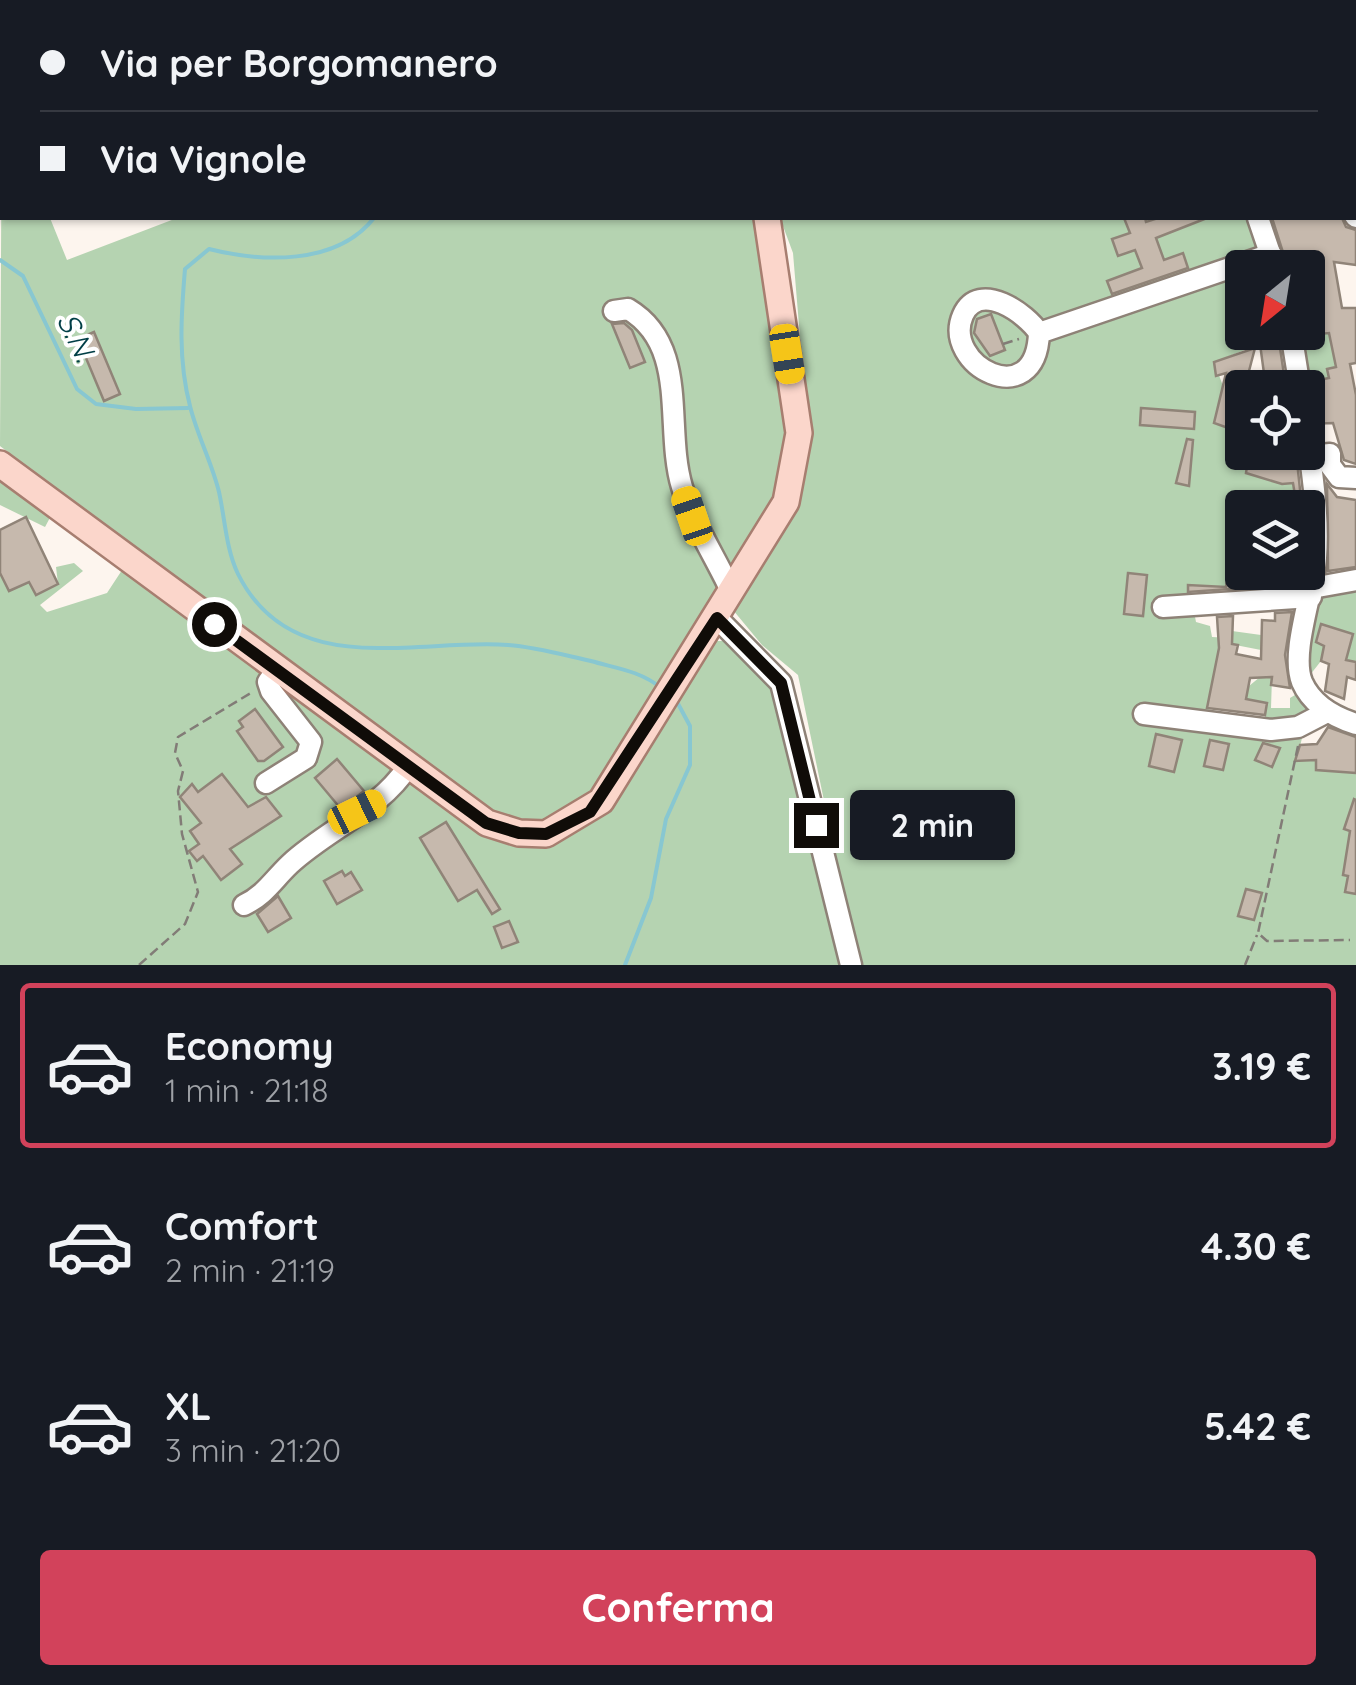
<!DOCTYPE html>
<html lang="it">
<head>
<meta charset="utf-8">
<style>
	:root { --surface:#171b24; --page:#20242c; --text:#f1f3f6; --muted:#9ea1a6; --line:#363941; --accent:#d2425b }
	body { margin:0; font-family:Quicksand,sans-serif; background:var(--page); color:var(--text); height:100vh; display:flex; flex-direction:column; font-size:38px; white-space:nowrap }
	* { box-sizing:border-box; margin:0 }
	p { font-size:32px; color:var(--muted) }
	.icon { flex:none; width:55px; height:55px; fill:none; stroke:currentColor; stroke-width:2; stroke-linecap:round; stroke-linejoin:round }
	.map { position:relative; height:965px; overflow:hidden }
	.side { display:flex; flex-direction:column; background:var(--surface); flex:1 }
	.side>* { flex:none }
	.guide { position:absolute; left:0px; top:0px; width:1358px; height:220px; box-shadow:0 2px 8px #0004; display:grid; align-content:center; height:220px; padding:0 40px; background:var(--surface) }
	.needle { width:65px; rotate:210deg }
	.buttons { position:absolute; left:1225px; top:250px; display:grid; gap:20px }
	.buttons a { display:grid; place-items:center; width:100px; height:100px; border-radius:10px; background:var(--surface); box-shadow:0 2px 8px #0004; font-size:50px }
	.end { position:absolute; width:45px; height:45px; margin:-22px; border:12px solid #100c08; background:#fff; box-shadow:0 0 0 5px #fff }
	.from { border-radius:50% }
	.bubble { position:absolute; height:70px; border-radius:10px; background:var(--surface); box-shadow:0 2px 8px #0004; font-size:32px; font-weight:700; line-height:70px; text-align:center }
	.car { position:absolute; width:30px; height:60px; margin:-30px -15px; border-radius:12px; box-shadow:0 0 8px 2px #0007; background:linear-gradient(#f5c518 24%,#345 0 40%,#f5c518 0 76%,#345 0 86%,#f5c518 0) }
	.guide b { display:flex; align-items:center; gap:35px; height:95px; font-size:38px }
	.guide b+b { border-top:2px solid var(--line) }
	.guide i { width:25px; height:25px; background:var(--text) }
	ul { padding:18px 0 0; list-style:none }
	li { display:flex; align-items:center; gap:30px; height:165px; margin:0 20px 15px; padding:0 20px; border:5px solid transparent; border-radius:10px }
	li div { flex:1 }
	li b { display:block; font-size:38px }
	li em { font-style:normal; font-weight:700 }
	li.on { border-color:var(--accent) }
	li>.icon { width:90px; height:90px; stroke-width:1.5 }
	.action { display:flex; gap:20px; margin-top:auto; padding:20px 40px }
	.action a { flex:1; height:115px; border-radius:10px; background:var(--accent); color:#fff; font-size:40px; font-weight:700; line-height:115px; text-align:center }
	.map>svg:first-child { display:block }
	.green { fill:#b5d3b1 }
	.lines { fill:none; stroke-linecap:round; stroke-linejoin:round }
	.stream { stroke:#88c7d1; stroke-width:4 }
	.building { fill:#c6b9ad; stroke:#908478; stroke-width:2.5 }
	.minor-casing { stroke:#8e8277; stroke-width:25 }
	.major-casing { stroke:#a77e70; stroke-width:30 }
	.path { stroke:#827c77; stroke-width:2.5; stroke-dasharray:10 5; stroke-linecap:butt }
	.minor { stroke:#fff; stroke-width:20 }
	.major { stroke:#fbd6cb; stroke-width:25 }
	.route { stroke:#100c08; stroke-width:12 }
	.labels { text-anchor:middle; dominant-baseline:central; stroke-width:8; stroke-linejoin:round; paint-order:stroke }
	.water-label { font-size:30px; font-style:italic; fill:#003e46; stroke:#fff }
</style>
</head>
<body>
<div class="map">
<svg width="1356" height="965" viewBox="0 0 1356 965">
	<rect width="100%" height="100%" fill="#fdf5ee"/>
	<g class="green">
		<polygon points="371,0 866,0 858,2"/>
		<polygon points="2,66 2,218 50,218 67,260 177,218 761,218 792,405 778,497 595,791 563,821 509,825 280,660 0,446"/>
		<polygon points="780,218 1255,218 1272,267 1242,268 1242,332 1287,333 1288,340 1260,344 1214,362 1223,386 1214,423 1242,433 1242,452 1287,453 1281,484 1297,482 1297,507 1259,507 1259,503 1250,502 1249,507 1242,508 1242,533 1226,587 1189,585 1196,622 1210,626 1212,637 1231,638 1232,631 1261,635 1261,650 1220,642 1207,709 1264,721 1267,703 1229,695 1232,682 1249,686 1260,677 1272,677 1271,708 1290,708 1290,698 1300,692 1321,711 1305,727 1296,761 1316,760 1316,770 1356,773 1356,965 858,965 798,675 762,645 733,610 808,433 793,253"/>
		<polygon points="1327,323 1336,367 1327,369 1329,378 1302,384 1296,345 1309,344 1308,335"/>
		<polygon points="0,471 53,512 45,527 0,505"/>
		<polygon points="74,563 83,571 40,605 47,612 107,593 126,564 490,832 593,816 702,641 728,641 774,688 839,965 0,965 0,573 9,591 29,582 36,595 58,584 56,567"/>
		<polygon points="1356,582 1356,662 1346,660 1353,634 1322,624 1316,641 1324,646 1321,661 1306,680 1314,590"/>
	</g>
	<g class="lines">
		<g class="stream">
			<polyline points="468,2 469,0"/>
			<path d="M374,218c-38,48 -113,44 -165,31l-24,20c-4,47 -7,91 5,137 7,29 22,57 29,86 6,27 7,57 19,82 54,108 178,64 270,71 28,2 56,10 83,16 24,7 50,10 70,27"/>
			<polyline points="0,260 23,276 77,389 96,404 136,409 188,408"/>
			<polyline points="625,965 651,898 666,819 690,765 690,726 676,700"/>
		</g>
	</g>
	<g class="building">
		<polygon points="1124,218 1145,218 1146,222 1158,218 1207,218 1156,238 1164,260 1183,253 1188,268 1112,294 1107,281 1142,268 1135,250 1118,256 1112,239 1130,233"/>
		<polygon points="1272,218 1342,218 1346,227 1356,230 1356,265 1334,262 1342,308 1356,308 1356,363 1350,364 1356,395 1356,464 1344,460 1333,423 1308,424 1313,381 1329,378 1327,369 1336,367 1329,333 1308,335 1307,344 1308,310 1312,309 1308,268 1288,268"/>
		<polygon points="991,314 1005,350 990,356 974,333 977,319"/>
		<polygon points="624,323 632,330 645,362 630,368 612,324"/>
		<polygon points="94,332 120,394 104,401 78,339"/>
		<polygon points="1279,341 1286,388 1266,388 1260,344"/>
		<polygon points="1255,348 1238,413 1242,414 1242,433 1214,423 1226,373 1216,376 1214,362"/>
		<polygon points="1141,408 1195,412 1194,429 1140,425"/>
		<polygon points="1187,439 1193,440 1189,486 1176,483"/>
		<polygon points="1249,452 1296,452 1302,508 1297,508 1293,483 1282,484 1246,473"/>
		<polygon points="1327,484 1337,497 1356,500 1356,567 1328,571"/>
		<polygon points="26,517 58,584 36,595 29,582 9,591 0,573 0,530"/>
		<polygon points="1229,566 1242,566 1244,582 1291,578 1292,572 1300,572 1298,584 1188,592 1188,585 1226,587"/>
		<polygon points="1128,573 1147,575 1143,616 1124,614"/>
		<polygon points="1292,612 1285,655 1290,688 1271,685 1272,677 1250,678 1246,699 1267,703 1265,715 1207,708 1219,648 1217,617 1233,616 1232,644 1238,645 1236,654 1261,659 1262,620 1275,621 1275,613"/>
		<polygon points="1321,624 1353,634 1346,660 1356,662 1356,680 1347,677 1344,699 1325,691 1329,664 1321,661 1324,646 1316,642"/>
		<polygon points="255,709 283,747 264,761 258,761 237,731 243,727 239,721"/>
		<polygon points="1328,727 1356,737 1356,773 1316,770 1316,760 1295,761 1300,745 1317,744"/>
		<polygon points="1156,734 1182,740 1174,772 1149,766"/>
		<polygon points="1210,740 1229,744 1223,770 1204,766"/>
		<polygon points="1263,743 1280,748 1272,767 1255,760"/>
		<polygon points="337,759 364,791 341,809 315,778"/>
		<polygon points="222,774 248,807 266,797 281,816 230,849 242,864 221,880 203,856 197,861 189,851 199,844 190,831 201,823 180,797 192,784 198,792"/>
		<polygon points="1354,799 1356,800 1356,894 1345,892 1348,876 1343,875 1350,831 1344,829"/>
		<polygon points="446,822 500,909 492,914 477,890 458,901 420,838"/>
		<polygon points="342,871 345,876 351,872 362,890 337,904 324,881"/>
		<polygon points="1246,889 1262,893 1254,920 1238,916"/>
		<polygon points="278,896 291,918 268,932 257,914"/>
		<polygon points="509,921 518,942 502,948 494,927"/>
	</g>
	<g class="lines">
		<g class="minor-casing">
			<g id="minor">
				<polyline points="1149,0 1151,2"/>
				<polyline points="1279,2 1280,0"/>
				<polyline points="1355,216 1356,217"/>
				<polyline points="1258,218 1275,268"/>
				<path d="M614,311l14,-2c62,37 36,118 54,178 11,37 34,71 50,106"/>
				<polyline points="1291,332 1300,388"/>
				<path d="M1039,333c-3,82 -98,32 -76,-18 16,-36 64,-1 76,18l232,-79"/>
				<path d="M1308,441c5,39 11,78 8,117 -2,33 -26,94 -14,124 10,23 32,35 54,42"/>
				<polyline points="1310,456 1330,454 1330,465 1339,477 1356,478"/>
				<polyline points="1312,588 1356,580"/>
				<polyline points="1163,607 1311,597"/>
				<polyline points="717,618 781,683 851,965"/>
				<polyline points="1144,714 1271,730 1298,727 1327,712"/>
				<polyline points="266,783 306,758 311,742 271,691 268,682 276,671"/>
				<path d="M244,905c21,-10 29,-25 46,-41 39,-36 90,-54 119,-99"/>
			</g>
		</g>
		<g class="major-casing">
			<g id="major">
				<polyline points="673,0 673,2"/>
				<polyline points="726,0 729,2"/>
				<polyline points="881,2 889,0"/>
				<polyline points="0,464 487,823 519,833 546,834 601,801 786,502 799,433 767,218"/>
			</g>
		</g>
		<g class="path">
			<polyline points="1003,344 1019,339"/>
			<polyline points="1298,746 1258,933 1267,941 1350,940"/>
			<polyline points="139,965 185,924 198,892 182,834 178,791 183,771 175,753 178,737 254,691"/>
			<polyline points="1245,965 1257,935"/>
		</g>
		<use href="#minor" class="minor"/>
		<use href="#major" class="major"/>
	</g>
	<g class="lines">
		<polyline class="route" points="214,624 486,823 519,833 546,834 590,812 717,618 781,683 816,825"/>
	</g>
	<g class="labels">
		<g class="water-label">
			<text transform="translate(77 337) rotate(64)">S.N.</text>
		</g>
	</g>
</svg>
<div class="buttons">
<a><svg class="needle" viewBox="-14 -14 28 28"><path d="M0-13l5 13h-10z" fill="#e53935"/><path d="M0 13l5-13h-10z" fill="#9ea1a6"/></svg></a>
<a><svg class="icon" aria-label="locate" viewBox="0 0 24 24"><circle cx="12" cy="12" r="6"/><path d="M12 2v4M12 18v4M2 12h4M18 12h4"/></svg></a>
<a><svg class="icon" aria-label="layers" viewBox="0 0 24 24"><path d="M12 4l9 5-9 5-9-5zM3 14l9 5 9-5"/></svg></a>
</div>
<i class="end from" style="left:214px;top:624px"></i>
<i class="end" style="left:816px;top:825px"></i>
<div class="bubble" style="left:850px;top:790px;width:165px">2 min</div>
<i class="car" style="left:787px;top:354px;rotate:171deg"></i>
<i class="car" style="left:692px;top:516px;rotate:341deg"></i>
<i class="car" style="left:357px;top:812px;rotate:64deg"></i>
<div class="guide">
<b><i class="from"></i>Via per Borgomanero</b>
<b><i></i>Via Vignole</b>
</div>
</div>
<section class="side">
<ul>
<li class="on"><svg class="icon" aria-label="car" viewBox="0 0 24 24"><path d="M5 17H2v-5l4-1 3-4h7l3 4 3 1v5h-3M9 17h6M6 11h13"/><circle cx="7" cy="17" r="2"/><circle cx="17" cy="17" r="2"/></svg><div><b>Economy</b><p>1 min · 21:18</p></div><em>3.19 €</em></li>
<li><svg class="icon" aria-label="car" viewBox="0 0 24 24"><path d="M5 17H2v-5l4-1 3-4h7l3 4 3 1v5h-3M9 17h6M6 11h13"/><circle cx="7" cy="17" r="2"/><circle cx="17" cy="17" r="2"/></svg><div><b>Comfort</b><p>2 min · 21:19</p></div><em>4.30 €</em></li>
<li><svg class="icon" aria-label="car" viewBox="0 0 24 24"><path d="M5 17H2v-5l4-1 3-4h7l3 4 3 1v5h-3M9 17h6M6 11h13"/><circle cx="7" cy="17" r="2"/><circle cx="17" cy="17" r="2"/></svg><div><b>XL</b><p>3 min · 21:20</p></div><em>5.42 €</em></li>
</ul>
<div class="action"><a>Conferma</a></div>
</section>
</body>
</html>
